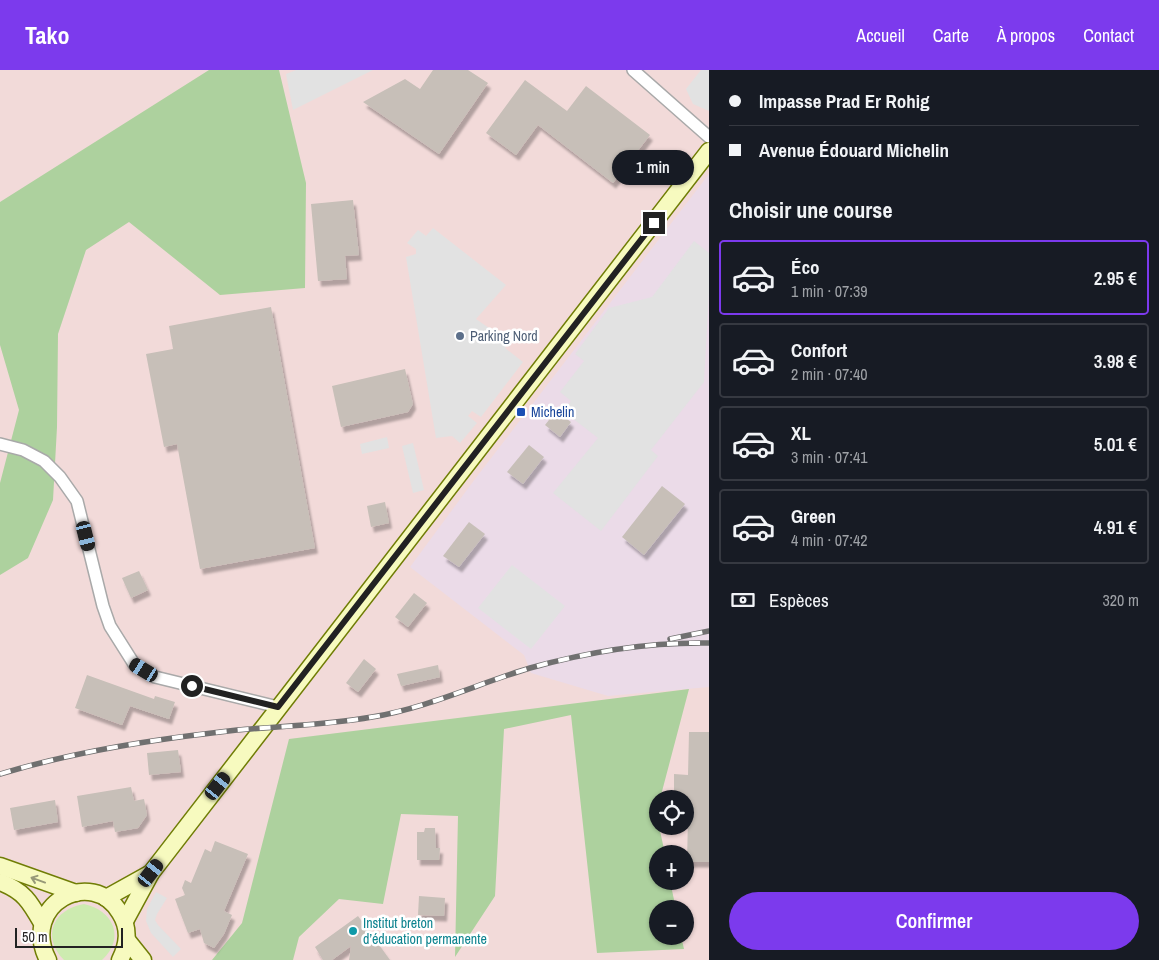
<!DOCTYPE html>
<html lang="fr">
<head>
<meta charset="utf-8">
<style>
	:root { --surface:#171b24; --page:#20242c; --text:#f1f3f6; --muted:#9ea1a6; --line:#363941; --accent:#7c3aed }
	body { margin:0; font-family:"Archivo Narrow",sans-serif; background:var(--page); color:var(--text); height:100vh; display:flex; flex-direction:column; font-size:19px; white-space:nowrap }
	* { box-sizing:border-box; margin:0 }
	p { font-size:16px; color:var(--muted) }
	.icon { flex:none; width:28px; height:28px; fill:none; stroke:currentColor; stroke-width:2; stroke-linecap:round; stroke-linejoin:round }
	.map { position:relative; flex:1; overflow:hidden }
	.details { display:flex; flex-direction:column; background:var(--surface); width:450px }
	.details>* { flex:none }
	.hud { display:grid; align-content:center; height:110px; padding:0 20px; background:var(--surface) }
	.controls { position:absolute; left:649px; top:720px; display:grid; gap:10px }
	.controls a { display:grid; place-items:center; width:45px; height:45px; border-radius:50%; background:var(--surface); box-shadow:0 1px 4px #0004; font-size:25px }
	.scale { position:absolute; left:15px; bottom:12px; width:108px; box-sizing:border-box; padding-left:5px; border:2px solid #222; border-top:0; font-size:14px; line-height:18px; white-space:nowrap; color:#222; -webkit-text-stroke:4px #fff; paint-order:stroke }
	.end { position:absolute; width:22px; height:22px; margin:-11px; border:6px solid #222; background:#fff; box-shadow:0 0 0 2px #fff }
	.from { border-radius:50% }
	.bubble { position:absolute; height:35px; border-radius:18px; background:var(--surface); box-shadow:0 1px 4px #0004; font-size:16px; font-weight:600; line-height:35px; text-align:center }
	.car { position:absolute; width:15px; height:30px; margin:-15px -8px; border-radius:6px; box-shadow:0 0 4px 1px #0007; background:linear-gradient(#222 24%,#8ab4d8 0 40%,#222 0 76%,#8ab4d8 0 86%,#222 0) }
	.hud b { display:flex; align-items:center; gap:18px; height:48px; font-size:19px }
	.hud b+b { border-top:1px solid var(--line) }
	.hud i { width:12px; height:12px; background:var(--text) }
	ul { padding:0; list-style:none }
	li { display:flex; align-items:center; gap:15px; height:75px; margin:0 10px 8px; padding:0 10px; border:2px solid var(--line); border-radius:5px }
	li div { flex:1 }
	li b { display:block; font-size:19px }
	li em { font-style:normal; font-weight:600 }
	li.active { border-color:var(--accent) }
	li>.icon { width:45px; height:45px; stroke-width:1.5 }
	h2 { padding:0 20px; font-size:22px; line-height:60px }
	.pay { display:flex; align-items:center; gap:12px; height:55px; padding:0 20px; font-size:19px }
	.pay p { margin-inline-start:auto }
	.button { display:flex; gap:10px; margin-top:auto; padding:10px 20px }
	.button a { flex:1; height:58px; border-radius:30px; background:var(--accent); color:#fff; font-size:20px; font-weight:600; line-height:58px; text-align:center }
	header { display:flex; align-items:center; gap:30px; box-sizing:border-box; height:70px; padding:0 25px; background:var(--accent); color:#fff }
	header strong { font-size:24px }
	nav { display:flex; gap:28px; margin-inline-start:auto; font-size:18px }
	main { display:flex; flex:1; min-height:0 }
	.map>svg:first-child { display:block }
	.commercial { fill:#f2dad9; fill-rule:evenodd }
	.industrial { fill:#ebdbe8 }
	.grass { fill:#cdebb0 }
	.forest { fill:#add19e }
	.parking { fill:#e2e2e2 }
	.building { fill:#c7bfb8; filter:url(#shadow) }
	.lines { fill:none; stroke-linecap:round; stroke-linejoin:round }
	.street-casing { stroke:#a9a9a9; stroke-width:14 }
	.secondary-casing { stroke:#707d05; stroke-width:19 }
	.street { stroke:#fff; stroke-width:11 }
	.secondary { stroke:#f7fabf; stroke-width:16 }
	.rail-casing { stroke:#707070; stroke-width:5.5 }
	.rail { stroke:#fff; stroke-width:4; stroke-dasharray:11; stroke-linecap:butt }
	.oneway { stroke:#979978 }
	.route { stroke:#222; stroke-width:6 }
	.service-dot { fill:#5c6f8a; stroke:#fff; stroke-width:2 }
	.transit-dot { fill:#1a4fb4; stroke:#fff; stroke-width:2 }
	.culture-dot { fill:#0f9aa8; stroke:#fff; stroke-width:2 }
	.labels { text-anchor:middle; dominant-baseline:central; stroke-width:5; stroke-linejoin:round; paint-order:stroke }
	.service-label { font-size:14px; fill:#4e5e75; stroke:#fff; text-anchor:start }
	.transit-label { font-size:14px; fill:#164399; stroke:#fff; text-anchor:start }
	.culture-label { font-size:14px; fill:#0d838f; stroke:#fff; text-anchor:start }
</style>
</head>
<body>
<header>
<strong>Tako</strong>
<nav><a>Accueil</a><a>Carte</a><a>À propos</a><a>Contact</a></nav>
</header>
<main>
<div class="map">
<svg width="709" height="890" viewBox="0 0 709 890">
	<defs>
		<filter id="shadow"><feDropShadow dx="3" dy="5.5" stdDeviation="1" flood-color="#0004"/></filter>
	</defs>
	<rect width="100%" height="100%" fill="#f2efe9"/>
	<path class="commercial" d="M0,0h709v890h-709zM658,729h27v27h-27zM658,784h27v27h-27zM658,839h27v27h-27z"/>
	<polygon class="industrial" points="709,104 709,617 608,626 531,603 524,585 410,497 475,409"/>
	<path class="grass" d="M84,834c29,6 42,34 18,56h-38c-23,-23 -11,-51 20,-56z"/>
	<g class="forest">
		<polygon points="209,0 279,0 306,113 305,218 220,225 129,152 86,180 58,264 57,357 53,430 28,488 0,505 0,413 19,340 0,275 0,132"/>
		<polygon points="689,619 660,729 658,729 658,756 659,756 665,784 658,784 658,811 670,811 676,839 658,839 658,866 681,866 684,879 597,883 571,645 504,659 495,826 455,887 458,746 401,744 383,834 339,829 299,867 293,890 212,890 242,853 289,669"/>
	</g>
	<g class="parking">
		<polygon points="296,0 373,0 293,40 286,4"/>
		<polygon points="701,0 709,0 709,41 693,34 686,19"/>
		<polygon points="433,158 506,215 476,249 509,272 505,278 523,292 481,347 472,341 468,346 477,353 460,373 452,366 436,368 406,187 416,184 416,179 407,173 418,160 426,166"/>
		<polygon points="694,171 709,183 709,222 704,312 651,380 658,386 601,461 553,423 598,368 563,341 571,331 560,322 584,291 575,284 609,238 652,227"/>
		<polygon points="387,367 389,378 362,384 360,374"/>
		<polygon points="413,373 424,420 413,423 402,376"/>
		<polygon points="512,495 565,536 531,579 478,538"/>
		<polygon points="156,822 167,828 157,844 155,850 158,855 181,879 173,887 151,863 146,851 147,839"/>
	</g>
	<g class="building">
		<polygon points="433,0 468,0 488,13 439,84 363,32 405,9 420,19"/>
		<polygon points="525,10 567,41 586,16 650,65 613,113 538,55 516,85 486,63"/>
		<polygon points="353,130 359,185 345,186 347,209 318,211 311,134"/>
		<polygon points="271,237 315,478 200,499 177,374 164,377 146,284 173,279 169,256"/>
		<polygon points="405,299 413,334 408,342 341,357 332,316"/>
		<polygon points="556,341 571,352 560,367 545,355"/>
		<polygon points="529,375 544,387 523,414 507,402"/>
		<polygon points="662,416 685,434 644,485 622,467"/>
		<polygon points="385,432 389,453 371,457 367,436"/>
		<polygon points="469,452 485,464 459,497 443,486"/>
		<polygon points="139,501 148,520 131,528 122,508"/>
		<polygon points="414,523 427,533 408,557 395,547"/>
		<polygon points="364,589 376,599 358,622 346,613"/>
		<polygon points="438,595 440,607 401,616 397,604"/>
		<polygon points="87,605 154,629 155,626 175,632 169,649 130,636 122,655 75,638"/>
		<polygon points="689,662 709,662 709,792 687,792 688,749 685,749 685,729 674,729 674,704 688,705"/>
		<polygon points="178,680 181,702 149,705 147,683"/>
		<polygon points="131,717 134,731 144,729 147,745 138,758 115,762 113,751 82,757 77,726"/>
		<polygon points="55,730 58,752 14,760 10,738"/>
		<polygon points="425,758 435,758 436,778 440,778 439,790 417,790 417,762 424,762"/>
		<polygon points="215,771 248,784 224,841 232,845 224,864 214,878 204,873 200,859 188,863 175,829 185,825 182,818 185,810 191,813 205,779 211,782"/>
		<polygon points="419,826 445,828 444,846 418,845"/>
		<polygon points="358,846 390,890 349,890 351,876 332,890 323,890 315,877"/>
	</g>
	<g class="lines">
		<g class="street-casing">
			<g id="street">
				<polyline points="633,0 709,67"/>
				<polyline points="0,374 23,380 44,391 60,407 77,431 103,536 110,556 134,594 155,607 278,637"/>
			</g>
		</g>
		<g class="secondary-casing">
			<g id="secondary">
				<polyline points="0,796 76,823"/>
				<path d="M0,812c24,9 30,20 42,41"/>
				<polyline points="106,828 151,803"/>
				<polyline points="125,851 151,803 709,81"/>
				<polyline points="127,870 143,890"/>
				<path d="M48,890c-29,-56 45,-94 72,-47 10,16 8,31 0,47"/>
			</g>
		</g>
		<use href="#street" class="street"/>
		<use href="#secondary" class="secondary"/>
		<g class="rail-casing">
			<g id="rail">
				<polyline points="670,569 709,561"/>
				<path d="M0,704c77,-23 156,-35 237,-44 45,-4 90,-5 135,-13 55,-9 105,-33 158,-49 57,-16 120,-26 179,-25"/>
			</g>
		</g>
		<use href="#rail" class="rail"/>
	</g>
	<defs><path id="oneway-shaft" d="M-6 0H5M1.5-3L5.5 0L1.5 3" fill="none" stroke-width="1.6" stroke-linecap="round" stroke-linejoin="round" transform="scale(1.25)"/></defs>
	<use class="oneway" href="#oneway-shaft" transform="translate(38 810) rotate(-160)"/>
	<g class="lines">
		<polyline class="route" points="192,616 278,637 654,153"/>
	</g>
	<circle class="service-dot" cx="460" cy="266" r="5"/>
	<rect class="transit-dot" x="516" y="337" width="10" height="10" rx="2.5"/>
	<circle class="culture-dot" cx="353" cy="861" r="5"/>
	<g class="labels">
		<g class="service-label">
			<text x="470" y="266">Parking Nord</text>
		</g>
		<g class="transit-label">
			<text x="531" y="342">Michelin</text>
		</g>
		<g class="culture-label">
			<text x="363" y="853">Institut breton<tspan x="363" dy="16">d’éducation permanente</tspan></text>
		</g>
	</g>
</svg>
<div class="controls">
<a><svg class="icon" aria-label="locate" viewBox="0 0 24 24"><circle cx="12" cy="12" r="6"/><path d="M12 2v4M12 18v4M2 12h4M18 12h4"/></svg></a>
<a>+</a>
<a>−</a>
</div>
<div class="scale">50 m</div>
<i class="end from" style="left:192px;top:616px"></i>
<i class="end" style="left:654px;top:153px"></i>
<div class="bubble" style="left:612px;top:80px;width:82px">1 min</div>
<i class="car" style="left:86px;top:466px;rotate:166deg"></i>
<i class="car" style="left:144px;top:600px;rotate:301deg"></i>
<i class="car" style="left:218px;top:716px;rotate:38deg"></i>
<i class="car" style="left:151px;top:803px;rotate:38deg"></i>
</div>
<section class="details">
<div class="hud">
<b><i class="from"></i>Impasse Prad Er Rohig</b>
<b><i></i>Avenue Édouard Michelin</b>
</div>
<h2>Choisir une course</h2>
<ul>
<li class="active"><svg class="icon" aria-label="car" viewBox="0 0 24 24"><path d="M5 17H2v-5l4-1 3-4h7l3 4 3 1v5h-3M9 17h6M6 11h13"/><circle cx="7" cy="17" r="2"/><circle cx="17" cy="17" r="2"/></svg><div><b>Éco</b><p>1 min · 07:39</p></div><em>2.95 €</em></li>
<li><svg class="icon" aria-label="car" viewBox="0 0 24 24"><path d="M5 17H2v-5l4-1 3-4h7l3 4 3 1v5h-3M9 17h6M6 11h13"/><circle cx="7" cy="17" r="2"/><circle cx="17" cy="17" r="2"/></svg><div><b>Confort</b><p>2 min · 07:40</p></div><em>3.98 €</em></li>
<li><svg class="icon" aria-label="car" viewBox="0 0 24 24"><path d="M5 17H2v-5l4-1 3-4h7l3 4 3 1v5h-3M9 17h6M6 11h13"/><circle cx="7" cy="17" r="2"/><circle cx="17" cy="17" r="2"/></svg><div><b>XL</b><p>3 min · 07:41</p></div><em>5.01 €</em></li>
<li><svg class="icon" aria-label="car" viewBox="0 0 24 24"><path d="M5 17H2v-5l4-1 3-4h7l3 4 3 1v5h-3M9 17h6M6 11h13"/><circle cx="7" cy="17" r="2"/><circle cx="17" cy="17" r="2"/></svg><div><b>Green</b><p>4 min · 07:42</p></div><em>4.91 €</em></li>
</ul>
<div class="pay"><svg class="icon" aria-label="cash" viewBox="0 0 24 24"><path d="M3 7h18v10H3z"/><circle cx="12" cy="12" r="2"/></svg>Espèces<p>320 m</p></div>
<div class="button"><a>Confirmer</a></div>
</section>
</main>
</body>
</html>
